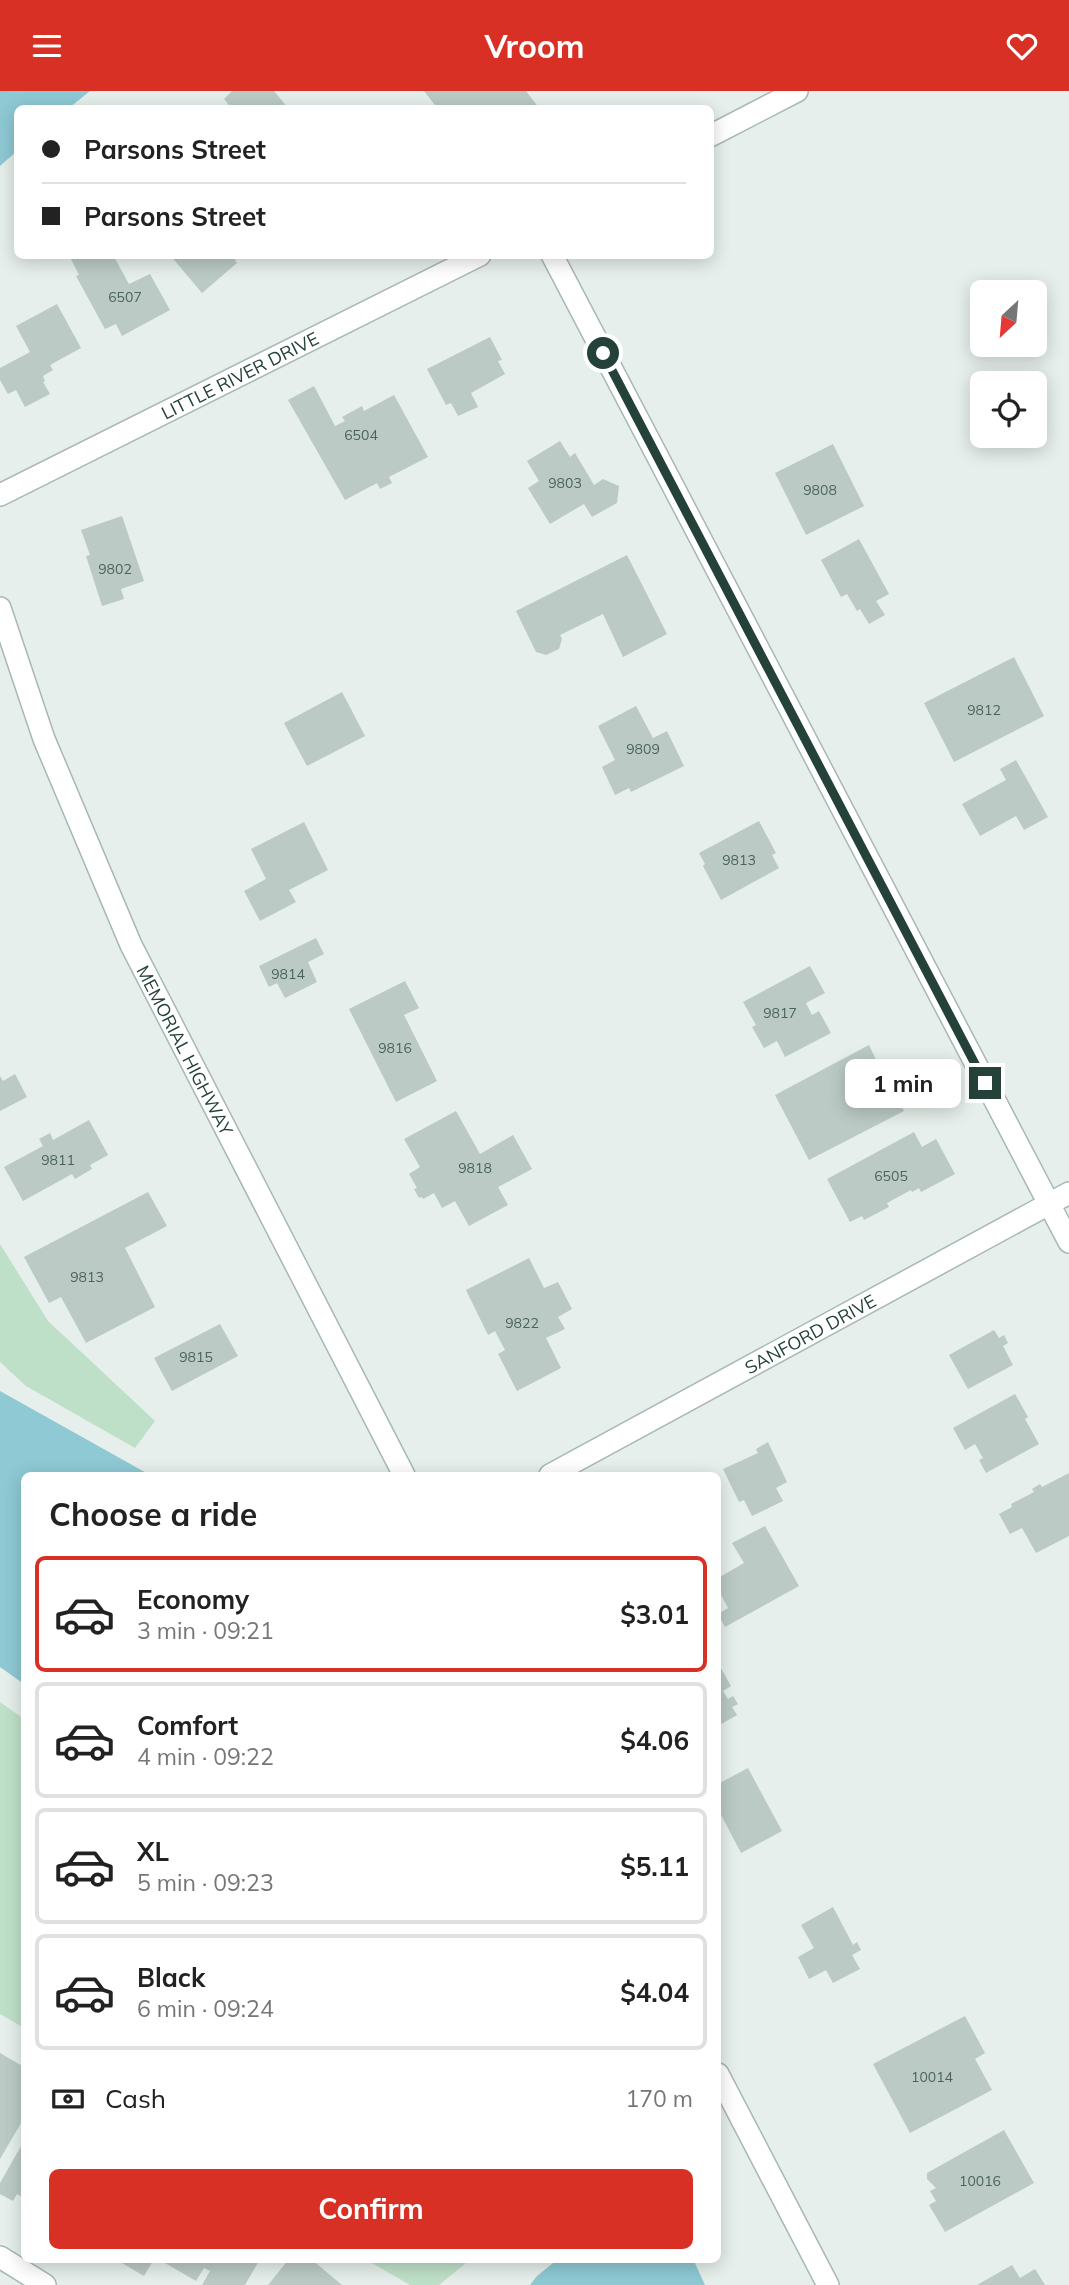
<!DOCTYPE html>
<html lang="en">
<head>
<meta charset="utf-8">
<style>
	:root { --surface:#fff; --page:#f6f6f6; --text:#222; --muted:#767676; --line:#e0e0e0; --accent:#d93025 }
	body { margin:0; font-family:Mulish,sans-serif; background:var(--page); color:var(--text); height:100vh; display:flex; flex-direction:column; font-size:26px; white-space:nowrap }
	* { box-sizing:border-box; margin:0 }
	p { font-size:23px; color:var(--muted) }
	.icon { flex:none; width:38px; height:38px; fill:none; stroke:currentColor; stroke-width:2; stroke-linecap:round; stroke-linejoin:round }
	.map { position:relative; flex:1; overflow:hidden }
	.sheet { position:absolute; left:21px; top:1381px; width:700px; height:791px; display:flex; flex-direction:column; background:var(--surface); border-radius:10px; box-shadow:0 4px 18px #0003 }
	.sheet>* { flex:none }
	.guide { position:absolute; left:14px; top:14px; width:700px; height:154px; border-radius:10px; box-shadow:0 4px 18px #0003; display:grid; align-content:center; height:154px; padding:0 28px; background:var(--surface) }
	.needle { width:46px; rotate:206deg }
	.tools { position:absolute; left:970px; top:189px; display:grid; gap:14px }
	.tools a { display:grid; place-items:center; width:77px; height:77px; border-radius:10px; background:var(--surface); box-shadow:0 4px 18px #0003; font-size:35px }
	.end { position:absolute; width:32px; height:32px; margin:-16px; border:9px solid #24423a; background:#fff; box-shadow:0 0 0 4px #fff }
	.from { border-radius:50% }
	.bubble { position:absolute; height:49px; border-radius:10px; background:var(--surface); box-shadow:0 4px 18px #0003; font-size:23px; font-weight:700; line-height:49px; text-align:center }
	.guide b { display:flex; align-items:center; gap:24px; height:66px; font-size:26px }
	.guide b+b { border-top:2px solid var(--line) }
	.guide i { width:18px; height:18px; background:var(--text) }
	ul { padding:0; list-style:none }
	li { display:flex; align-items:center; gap:21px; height:116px; margin:0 14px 10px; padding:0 14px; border:4px solid var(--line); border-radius:10px }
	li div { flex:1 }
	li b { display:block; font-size:26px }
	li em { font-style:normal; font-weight:700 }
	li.selected { border-color:var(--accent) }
	li>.icon { width:63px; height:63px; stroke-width:1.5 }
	h2 { padding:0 28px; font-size:32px; line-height:84px }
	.pay { display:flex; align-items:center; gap:18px; height:77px; padding:0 28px; font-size:26px }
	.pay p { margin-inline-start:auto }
	.cta { display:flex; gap:14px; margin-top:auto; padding:14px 28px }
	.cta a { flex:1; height:80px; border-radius:10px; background:var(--accent); color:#fff; font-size:28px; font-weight:700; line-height:80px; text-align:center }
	header { display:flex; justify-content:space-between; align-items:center; height:91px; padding:0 28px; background:var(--accent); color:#fff; font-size:32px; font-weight:700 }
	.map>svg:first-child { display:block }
	.green { fill:#bfe0c8 }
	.water { fill:#8ec9d4 }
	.building { fill:#bbcac4 }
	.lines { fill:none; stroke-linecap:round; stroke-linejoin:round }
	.minor-casing { stroke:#a8b8b2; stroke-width:24 }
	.minor { stroke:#fff; stroke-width:21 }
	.route { stroke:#24423a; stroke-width:9 }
	.labels { text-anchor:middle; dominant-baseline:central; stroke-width:6; stroke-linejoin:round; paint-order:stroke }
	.number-label { font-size:14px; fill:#4a645c }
	.street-label { font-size:18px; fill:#24423a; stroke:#f7fbf9 }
</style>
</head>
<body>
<header><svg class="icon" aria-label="menu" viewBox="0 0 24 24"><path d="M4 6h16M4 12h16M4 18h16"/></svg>Vroom<svg class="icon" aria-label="heart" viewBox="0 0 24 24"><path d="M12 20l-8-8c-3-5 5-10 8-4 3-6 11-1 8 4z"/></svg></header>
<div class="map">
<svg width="1069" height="2194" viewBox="0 0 1069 2194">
	<rect width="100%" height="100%" fill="#e6efeb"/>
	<g class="green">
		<polygon points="0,1153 48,1230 155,1330 135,1357 26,1295 0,1271"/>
		<polygon points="0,1611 24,1628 24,1937 0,1923"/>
		<polygon points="365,2168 471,2168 439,2194 410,2194"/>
	</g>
	<g class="water">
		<polygon points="0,0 90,0 69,17 18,18 17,60 0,75"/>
		<polygon points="0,1300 150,1384 24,1384 24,1593 0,1576"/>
		<polygon points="558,2168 693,2168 705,2194 530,2194 537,2185"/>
	</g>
	<g class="building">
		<polygon points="232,0 274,0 289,18 232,18 224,8"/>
		<polygon points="424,0 526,0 540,18 438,18"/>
		<polygon points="73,164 113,164 129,193 150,183 170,219 122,245 116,233 105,238 76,185 79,184 70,166"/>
		<polygon points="170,164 240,164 235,169 237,172 202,202"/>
		<polygon points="57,213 81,257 50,274 53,279 43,285 45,290 43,291 50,303 25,316 16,299 8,303 0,289 0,277 30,261 16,235"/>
		<polygon points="490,246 502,269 498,270 505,283 471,302 478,316 458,325 451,312 446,314 427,278"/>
		<polygon points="314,295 335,335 345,330 342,326 362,315 364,320 394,304 428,366 389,386 392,392 380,398 377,392 345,409 288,309"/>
		<polygon points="560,350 570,366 575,362 594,394 603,388 619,395 617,412 592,426 584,413 550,433 528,397 539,390 527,370"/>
		<polygon points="833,353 864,415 806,444 775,382"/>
		<polygon points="122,425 144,490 121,498 124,508 102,515 86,465 90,464 81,439"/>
		<polygon points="859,448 889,503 876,510 885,524 869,533 860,518 857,520 847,503 841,506 821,469"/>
		<polygon points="627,464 667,543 623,566 603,523 560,544 562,548 559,558 546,564 536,561 516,520"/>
		<polygon points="1014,566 1044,625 954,671 924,612"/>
		<polygon points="342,601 365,645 307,675 284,632"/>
		<polygon points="636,615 653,647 667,640 684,675 631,701 629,697 615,704 602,676 615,669 598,635"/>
		<polygon points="1016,669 1048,726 1024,739 1016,725 980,745 962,713 1006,689 1000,678"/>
		<polygon points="759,730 776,762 772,764 779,777 721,809 703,775 705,773 699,762"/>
		<polygon points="304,731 328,779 289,799 296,811 260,830 244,800 266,788 251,758"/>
		<polygon points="316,847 324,863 308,871 317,891 285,907 277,892 269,896 259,875"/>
		<polygon points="810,875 825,902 806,912 812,924 819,920 831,942 785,966 777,950 764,957 752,936 756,934 743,911"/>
		<polygon points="405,890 419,917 404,924 437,990 396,1011 349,918"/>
		<polygon points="869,954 879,975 886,971 896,978 897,989 891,995 904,1020 809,1069 775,1004"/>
		<polygon points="15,983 27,1006 0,1020 0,985 3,990"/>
		<polygon points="456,1020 480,1063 513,1044 532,1078 498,1096 508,1114 469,1135 455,1110 442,1117 434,1102 423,1108 422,1106 419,1107 414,1098 417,1097 409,1083 420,1076 404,1048"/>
		<polygon points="89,1029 108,1064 90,1074 92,1078 75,1088 72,1083 23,1110 4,1076 43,1055 39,1048 50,1042 53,1049"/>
		<polygon points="914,1041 922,1056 936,1048 955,1083 921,1101 919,1097 912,1101 911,1099 887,1112 889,1116 864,1129 862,1125 850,1131 827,1088"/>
		<polygon points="148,1101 167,1135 125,1157 155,1216 86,1252 61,1206 49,1212 24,1166"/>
		<polygon points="529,1167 544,1197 558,1191 572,1218 558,1226 565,1238 546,1247 561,1277 517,1300 498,1263 505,1259 495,1240 488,1244 466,1199"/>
		<polygon points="220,1233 238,1265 172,1300 154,1267"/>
		<polygon points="994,1239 999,1247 1004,1244 1008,1252 1003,1255 1013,1274 968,1298 949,1264"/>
		<polygon points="1015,1303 1028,1326 1025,1328 1039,1353 986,1382 979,1369 983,1367 975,1353 965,1359 953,1337"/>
		<polygon points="768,1351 787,1391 776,1397 783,1410 752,1425 744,1409 739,1411 723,1378 758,1362 756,1358"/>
		<polygon points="1069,1382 1069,1445 1036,1462 1022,1437 1010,1443 999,1423 1012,1416 1011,1413 1034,1401 1032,1398 1040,1393 1042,1396"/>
		<polygon points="765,1435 799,1495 725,1536 718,1523 728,1517 718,1498 718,1487 744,1472 732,1452"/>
		<polygon points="718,1572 731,1595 723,1600 728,1608 733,1605 738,1613 732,1616 737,1624 718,1635"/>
		<polygon points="748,1677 782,1740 741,1762 718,1718 719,1711 718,1693"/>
		<polygon points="833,1816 853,1854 857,1851 861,1859 852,1864 860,1878 833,1892 826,1879 809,1888 798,1866 814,1857 801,1834"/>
		<polygon points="965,1925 985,1962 975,1968 992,1999 910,2042 873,1973"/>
		<polygon points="0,1962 24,1976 24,2027 0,2068"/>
		<polygon points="1004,2039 1034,2092 945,2141 929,2114 936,2110 930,2100 936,2097 927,2088 927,2082"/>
		<polygon points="24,2050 24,2107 17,2103 13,2110 0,2103 0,2092"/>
		<polygon points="115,2168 154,2168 144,2185"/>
		<polygon points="167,2168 260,2168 245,2194 202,2194 210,2180 204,2177 196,2190 165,2172"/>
		<polygon points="289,2168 311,2168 342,2194 268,2194"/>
		<polygon points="1012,2174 1020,2187 1035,2178 1045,2194 977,2194"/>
	</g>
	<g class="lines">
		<g class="minor-casing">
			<g id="minor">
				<polyline points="710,45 797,0"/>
				<polyline points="552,164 1069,1151"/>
				<path id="s1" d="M0,404l480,-240"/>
				<path id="s2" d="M0,517l44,131 87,206 273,530"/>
				<path id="s3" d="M550,1384l519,-282"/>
				<polyline points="718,1983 828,2194"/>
				<polyline points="0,2166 45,2194"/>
			</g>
		</g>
		<use href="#minor" class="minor"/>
	</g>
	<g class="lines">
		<polyline class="route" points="603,262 985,992"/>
	</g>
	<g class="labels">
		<g class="number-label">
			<text x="125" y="206">6507</text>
			<text x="361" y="344">6504</text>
			<text x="565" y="392">9803</text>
			<text x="820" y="399">9808</text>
			<text x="115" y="478">9802</text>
			<text x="984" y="619">9812</text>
			<text x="643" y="658">9809</text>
			<text x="739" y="769">9813</text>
			<text x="288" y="883">9814</text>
			<text x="780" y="922">9817</text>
			<text x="395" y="957">9816</text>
			<text x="58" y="1069">9811</text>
			<text x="475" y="1077">9818</text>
			<text x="891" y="1085">6505</text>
			<text x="87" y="1186">9813</text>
			<text x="522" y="1232">9822</text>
			<text x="196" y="1266">9815</text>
			<text x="932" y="1986">10014</text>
			<text x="980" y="2090">10016</text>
		</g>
		<g class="street-label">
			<text stroke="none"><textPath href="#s1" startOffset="268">LITTLE RIVER DRIVE</textPath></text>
			<text stroke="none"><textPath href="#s2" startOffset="480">MEMORIAL HIGHWAY</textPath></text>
			<text stroke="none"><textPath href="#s3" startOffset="296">SANFORD DRIVE</textPath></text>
		</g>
	</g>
</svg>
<div class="tools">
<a><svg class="needle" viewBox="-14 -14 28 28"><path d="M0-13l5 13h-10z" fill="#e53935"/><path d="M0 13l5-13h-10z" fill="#767676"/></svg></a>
<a><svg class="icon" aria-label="locate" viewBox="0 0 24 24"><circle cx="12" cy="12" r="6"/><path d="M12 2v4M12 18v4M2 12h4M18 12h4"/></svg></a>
</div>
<i class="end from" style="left:603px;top:262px"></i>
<i class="end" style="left:985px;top:992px"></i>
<div class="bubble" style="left:845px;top:968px;width:116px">1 min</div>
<div class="guide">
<b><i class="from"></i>Parsons Street</b>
<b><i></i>Parsons Street</b>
</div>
<section class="sheet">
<h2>Choose a ride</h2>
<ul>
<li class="selected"><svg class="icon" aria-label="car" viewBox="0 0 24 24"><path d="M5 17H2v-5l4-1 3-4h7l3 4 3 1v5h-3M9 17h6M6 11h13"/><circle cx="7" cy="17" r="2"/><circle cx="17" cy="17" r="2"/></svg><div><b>Economy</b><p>3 min · 09:21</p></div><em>$3.01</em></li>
<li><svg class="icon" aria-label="car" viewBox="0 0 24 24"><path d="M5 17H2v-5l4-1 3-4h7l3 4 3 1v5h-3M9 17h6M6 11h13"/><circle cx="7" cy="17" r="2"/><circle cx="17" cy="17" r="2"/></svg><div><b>Comfort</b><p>4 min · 09:22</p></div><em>$4.06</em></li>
<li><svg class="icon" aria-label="car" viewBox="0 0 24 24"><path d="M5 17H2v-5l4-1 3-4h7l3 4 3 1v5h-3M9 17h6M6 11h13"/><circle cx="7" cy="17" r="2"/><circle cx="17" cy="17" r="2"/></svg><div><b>XL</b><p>5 min · 09:23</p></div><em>$5.11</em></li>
<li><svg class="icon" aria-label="car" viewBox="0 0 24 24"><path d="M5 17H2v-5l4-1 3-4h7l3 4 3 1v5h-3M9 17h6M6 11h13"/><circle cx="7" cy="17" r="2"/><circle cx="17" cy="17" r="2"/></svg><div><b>Black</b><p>6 min · 09:24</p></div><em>$4.04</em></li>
</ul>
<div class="pay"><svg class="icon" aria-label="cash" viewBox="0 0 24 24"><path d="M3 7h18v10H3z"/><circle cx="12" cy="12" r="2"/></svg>Cash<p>170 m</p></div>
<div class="cta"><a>Confirm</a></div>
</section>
</div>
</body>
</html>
